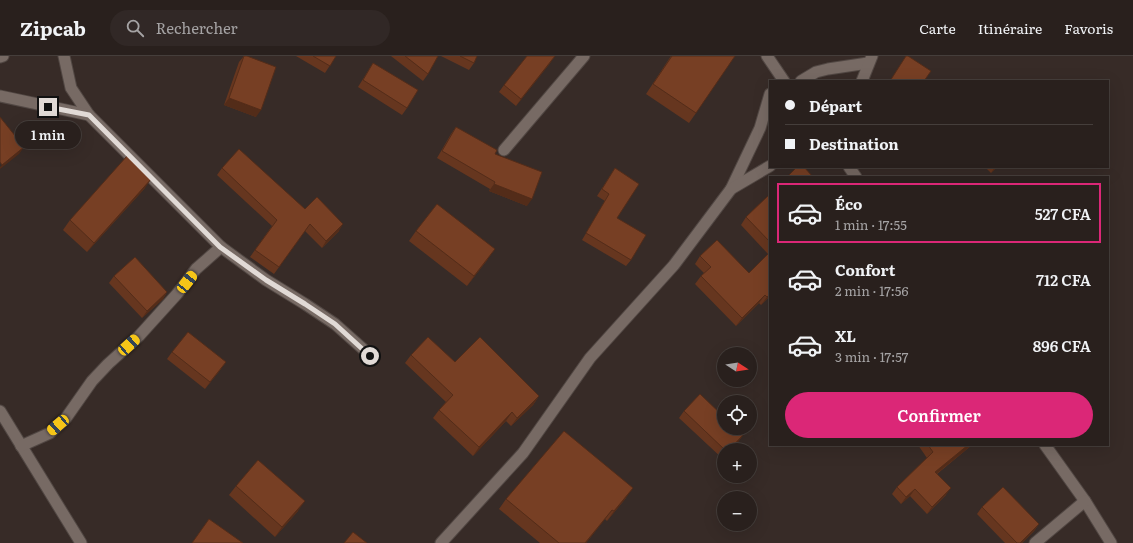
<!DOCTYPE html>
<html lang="fr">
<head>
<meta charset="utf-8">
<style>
	:root { --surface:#29201d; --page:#312826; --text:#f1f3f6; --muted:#a5a3a4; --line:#453e3b; --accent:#db2777 }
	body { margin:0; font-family:Literata,serif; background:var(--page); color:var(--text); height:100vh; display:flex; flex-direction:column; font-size:15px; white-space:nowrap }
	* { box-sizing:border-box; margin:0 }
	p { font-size:13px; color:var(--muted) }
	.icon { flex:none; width:22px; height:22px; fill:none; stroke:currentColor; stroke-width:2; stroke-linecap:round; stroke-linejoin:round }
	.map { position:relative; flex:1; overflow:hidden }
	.side { position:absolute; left:769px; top:120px; width:340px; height:270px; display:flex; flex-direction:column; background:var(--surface); border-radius:0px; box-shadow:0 4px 16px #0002,0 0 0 1px var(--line) }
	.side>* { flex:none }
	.hud { position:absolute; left:769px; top:24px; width:340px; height:88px; border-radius:0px; box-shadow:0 4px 16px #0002,0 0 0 1px var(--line); display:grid; align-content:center; height:88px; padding:0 16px; background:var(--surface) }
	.needle { width:26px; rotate:102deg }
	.buttons { position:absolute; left:717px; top:291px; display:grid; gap:8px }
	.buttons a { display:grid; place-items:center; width:40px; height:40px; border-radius:50%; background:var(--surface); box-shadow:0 4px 16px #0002,0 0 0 1px var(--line); font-size:20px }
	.end { position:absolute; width:18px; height:18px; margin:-9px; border:5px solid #e1dad6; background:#111; box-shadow:0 0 0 2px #111 }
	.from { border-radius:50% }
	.bubble { position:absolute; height:28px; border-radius:14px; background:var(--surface); box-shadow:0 4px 16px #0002,0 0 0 1px var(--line); font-size:13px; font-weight:600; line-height:28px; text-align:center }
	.car { position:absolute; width:12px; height:24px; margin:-12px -6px; border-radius:5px; box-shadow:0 0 3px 1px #0007; background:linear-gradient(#f5c518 24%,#345 0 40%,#f5c518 0 76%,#345 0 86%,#f5c518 0) }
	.hud b { display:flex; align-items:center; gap:14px; height:38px; font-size:15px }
	.hud b+b { border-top:1px solid var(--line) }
	.hud i { width:10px; height:10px; background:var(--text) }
	ul { padding:7px 0 0; list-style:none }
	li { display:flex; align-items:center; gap:12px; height:60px; margin:0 8px 6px; padding:0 8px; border:2px solid transparent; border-radius:0px }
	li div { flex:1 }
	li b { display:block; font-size:15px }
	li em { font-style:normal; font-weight:600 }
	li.active { border-color:var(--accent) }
	li>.icon { width:36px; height:36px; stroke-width:1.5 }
	.primary-button { display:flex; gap:8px; margin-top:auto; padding:8px 16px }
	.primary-button a { flex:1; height:46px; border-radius:24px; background:var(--accent); color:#fff; font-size:16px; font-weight:600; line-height:46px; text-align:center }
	header { display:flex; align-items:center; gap:24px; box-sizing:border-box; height:56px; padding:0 20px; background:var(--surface); border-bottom:1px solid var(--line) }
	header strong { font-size:19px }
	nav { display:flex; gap:22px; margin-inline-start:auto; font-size:14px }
	.search { width:280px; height:36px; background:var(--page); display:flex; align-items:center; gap:10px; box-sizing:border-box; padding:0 14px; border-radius:22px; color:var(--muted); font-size:15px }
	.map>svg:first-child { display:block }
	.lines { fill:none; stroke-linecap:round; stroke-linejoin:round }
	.minor-casing { stroke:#514743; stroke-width:13 }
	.minor { stroke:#776a64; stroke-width:11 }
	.wall { fill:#66361f }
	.shaded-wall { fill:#532c19 }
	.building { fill:#773f24; stroke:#532c19 }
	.route { stroke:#e1dad6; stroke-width:5 }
</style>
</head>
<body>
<header>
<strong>Zipcab</strong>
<div class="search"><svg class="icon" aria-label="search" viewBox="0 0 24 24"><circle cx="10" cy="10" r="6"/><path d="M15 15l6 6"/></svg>Rechercher</div>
<nav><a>Carte</a><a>Itinéraire</a><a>Favoris</a></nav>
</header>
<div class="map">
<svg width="1133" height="487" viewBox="0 0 1133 487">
	<rect width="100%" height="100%" fill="#372b27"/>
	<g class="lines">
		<g class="minor-casing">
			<g id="minor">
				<polyline points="64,0 71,32 89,59 221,191 266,224 305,248 335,268 371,300"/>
				<polyline points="767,0 784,25"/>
				<polyline points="0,1 3,0"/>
				<polyline points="801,25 816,16 828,13 868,7"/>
				<polyline points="862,25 872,0"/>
				<polyline points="0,40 89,59"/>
				<polyline points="504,94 584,0"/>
				<polyline points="849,111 856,121"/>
				<polyline points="731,133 760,72 770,38"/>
				<polyline points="0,355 81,487"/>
				<polyline points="1045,389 1085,445 1111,487"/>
				<polyline points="21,390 50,377 66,362 92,325 108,308 139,280 177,238 196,213 221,191"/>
				<polyline points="441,487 523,397 590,302 674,209 731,133 770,110"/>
				<polyline points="1035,487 1085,445"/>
			</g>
		</g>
		<use href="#minor" class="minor"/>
	</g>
	<g class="wall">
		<polygon points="244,0 256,61 224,49 239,6"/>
		<polygon points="296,0 336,0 325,17"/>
		<polygon points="391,0 438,0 428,18 423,25"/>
		<polygon points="441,0 477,0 474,7 469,14"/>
		<polygon points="671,0 696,57 689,67 646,38"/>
		<polygon points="551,6 516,50 499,36 504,29"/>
		<polygon points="373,7 407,52 402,59 358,31"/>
		<polygon points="456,71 495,98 527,150 489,135 490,133 437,102 451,78"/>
		<polygon points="985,111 997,111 991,117"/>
		<polygon points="222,112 305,153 339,175 322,192 305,175 274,218 250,201 272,170 217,119"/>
		<polygon points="615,112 617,162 631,204 626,210 582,184 605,145 597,140"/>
		<polygon points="145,132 87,196 63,174 70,164"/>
		<polygon points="770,138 770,240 761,249 759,247 736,270 695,228 701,220 704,217 695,208 700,200 749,217 768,198 741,169 746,161"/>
		<polygon points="416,175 488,203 467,230 409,185"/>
		<polygon points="114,220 167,236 163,243 142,262 109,227"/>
		<polygon points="172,296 221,313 205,333 167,303"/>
		<polygon points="411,299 455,306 539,340 533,349 511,370 506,365 473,400 433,362 439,354 446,346 405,307"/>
		<polygon points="684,355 743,379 738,386 731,394 724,394 724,401 723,403 679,362"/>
		<polygon points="918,389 972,389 937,418 946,439 927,458 910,440 901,448 892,438 897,431 927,402"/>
		<polygon points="236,430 298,455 275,481 229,439"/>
		<polygon points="626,442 607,465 605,463 586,487 540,487 499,453 506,443"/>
		<polygon points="982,451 1039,468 1034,475 1022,487 1005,487 977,458"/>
	</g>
	<g class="shaded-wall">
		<polygon points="555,0 551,6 516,50 521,43"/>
		<polygon points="229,42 261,54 256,61 224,49"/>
		<polygon points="24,91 19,98 0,113 0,111 2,109"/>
		<polygon points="995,111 997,111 991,117"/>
		<polygon points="152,122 145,132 87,196 94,187"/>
		<polygon points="494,128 532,143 527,150 489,135"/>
		<polygon points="343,168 339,175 322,192 326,185"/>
		<polygon points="495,193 488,203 467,230 474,220"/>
		<polygon points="167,236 163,243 142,262 147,255"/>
		<polygon points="770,238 770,240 761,249 767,241"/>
		<polygon points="765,239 759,247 736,270 742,262"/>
		<polygon points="226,306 221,313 205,333 210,326"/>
		<polygon points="539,340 533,349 511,370 517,362"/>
		<polygon points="512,356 506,365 473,400 479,391"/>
		<polygon points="743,379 738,386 731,394 729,394"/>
		<polygon points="968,389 972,389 930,423 935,416"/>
		<polygon points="633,432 626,442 607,465 614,455"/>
		<polygon points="951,432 946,439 927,458 932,451"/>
		<polygon points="915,433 910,440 901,448 906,441"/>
		<polygon points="305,445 298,455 275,481 282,471"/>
		<polygon points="612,454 605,463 586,487 585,487"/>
		<polygon points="1039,468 1034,475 1022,487 1020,487"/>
	</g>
	<g class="building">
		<polygon points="244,0 247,0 276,11 261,54 229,42"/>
		<polygon points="313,0 336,0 330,10"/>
		<polygon points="405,0 438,0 428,18"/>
		<polygon points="460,0 477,0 474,7"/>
		<polygon points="527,0 555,0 521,43 504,29"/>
		<polygon points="672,0 735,0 696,57 653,28"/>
		<polygon points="906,0 908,0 931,15 924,25 890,25"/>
		<polygon points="373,7 418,34 407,52 363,24"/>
		<polygon points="0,61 24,91 2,109 0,106"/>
		<polygon points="456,71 497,94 495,98 542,116 532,143 494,128 495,126 442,95"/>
		<polygon points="239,93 305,153 317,141 343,168 326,185 310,168 279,211 255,194 277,164 222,112"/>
		<polygon points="127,100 152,122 94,187 70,164"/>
		<polygon points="797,111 804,111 813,121 787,121"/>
		<polygon points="615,112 639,128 617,162 646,179 631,204 586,177 609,138 602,133"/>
		<polygon points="770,138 770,186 746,161"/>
		<polygon points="437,148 495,193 474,220 416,175"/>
		<polygon points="717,184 749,217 770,196 770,238 767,241 765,239 742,262 701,220 711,211 700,200"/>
		<polygon points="135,201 167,236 147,255 114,220"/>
		<polygon points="188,276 226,306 210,326 172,296"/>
		<polygon points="428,281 455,306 480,281 539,340 517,362 512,356 479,391 439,354 453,339 411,299"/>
		<polygon points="700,338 724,361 724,372 736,372 743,379 729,394 725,394 684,355"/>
		<polygon points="564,375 633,432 614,455 612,454 585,487 559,487 506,443"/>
		<polygon points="928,389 968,389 935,416 951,432 932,451 915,433 906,441 897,431 933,396"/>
		<polygon points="258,404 305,445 282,471 236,430"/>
		<polygon points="1003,431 1039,468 1020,487 1017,487 982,451"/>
		<polygon points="209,463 243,487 192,487"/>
		<polygon points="353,476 367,487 344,487"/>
	</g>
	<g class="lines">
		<polyline class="route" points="48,51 89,59 220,191 266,224 305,248 335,268 370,300"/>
	</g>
</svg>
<div class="buttons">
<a><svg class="needle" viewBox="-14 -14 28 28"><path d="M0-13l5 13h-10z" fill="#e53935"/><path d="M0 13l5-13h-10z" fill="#a5a3a4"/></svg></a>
<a><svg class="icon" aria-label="locate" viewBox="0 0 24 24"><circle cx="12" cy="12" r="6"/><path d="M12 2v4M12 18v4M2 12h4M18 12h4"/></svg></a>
<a>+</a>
<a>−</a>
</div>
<i class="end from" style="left:370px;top:300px"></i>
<i class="end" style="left:48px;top:51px"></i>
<div class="bubble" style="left:15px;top:65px;width:66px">1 min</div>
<i class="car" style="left:187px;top:226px;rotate:38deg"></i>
<i class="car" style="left:129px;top:289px;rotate:48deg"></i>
<i class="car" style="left:58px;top:369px;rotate:229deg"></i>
<div class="hud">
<b><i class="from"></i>Départ</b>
<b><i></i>Destination</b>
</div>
<section class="side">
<ul>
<li class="active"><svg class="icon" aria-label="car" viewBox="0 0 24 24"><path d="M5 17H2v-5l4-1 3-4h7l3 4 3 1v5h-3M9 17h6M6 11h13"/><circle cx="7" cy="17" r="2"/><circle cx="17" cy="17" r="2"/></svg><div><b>Éco</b><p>1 min · 17:55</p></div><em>527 CFA</em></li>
<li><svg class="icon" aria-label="car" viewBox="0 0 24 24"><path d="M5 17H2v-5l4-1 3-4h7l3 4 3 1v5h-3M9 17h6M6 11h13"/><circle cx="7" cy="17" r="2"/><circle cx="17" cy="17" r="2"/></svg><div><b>Confort</b><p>2 min · 17:56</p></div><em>712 CFA</em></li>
<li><svg class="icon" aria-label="car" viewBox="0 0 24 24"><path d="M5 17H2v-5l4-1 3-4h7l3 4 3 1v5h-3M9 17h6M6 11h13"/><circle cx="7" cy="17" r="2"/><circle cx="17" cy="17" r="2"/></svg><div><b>XL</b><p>3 min · 17:57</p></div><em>896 CFA</em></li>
</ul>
<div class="primary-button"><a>Confirmer</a></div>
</section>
</div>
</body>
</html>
